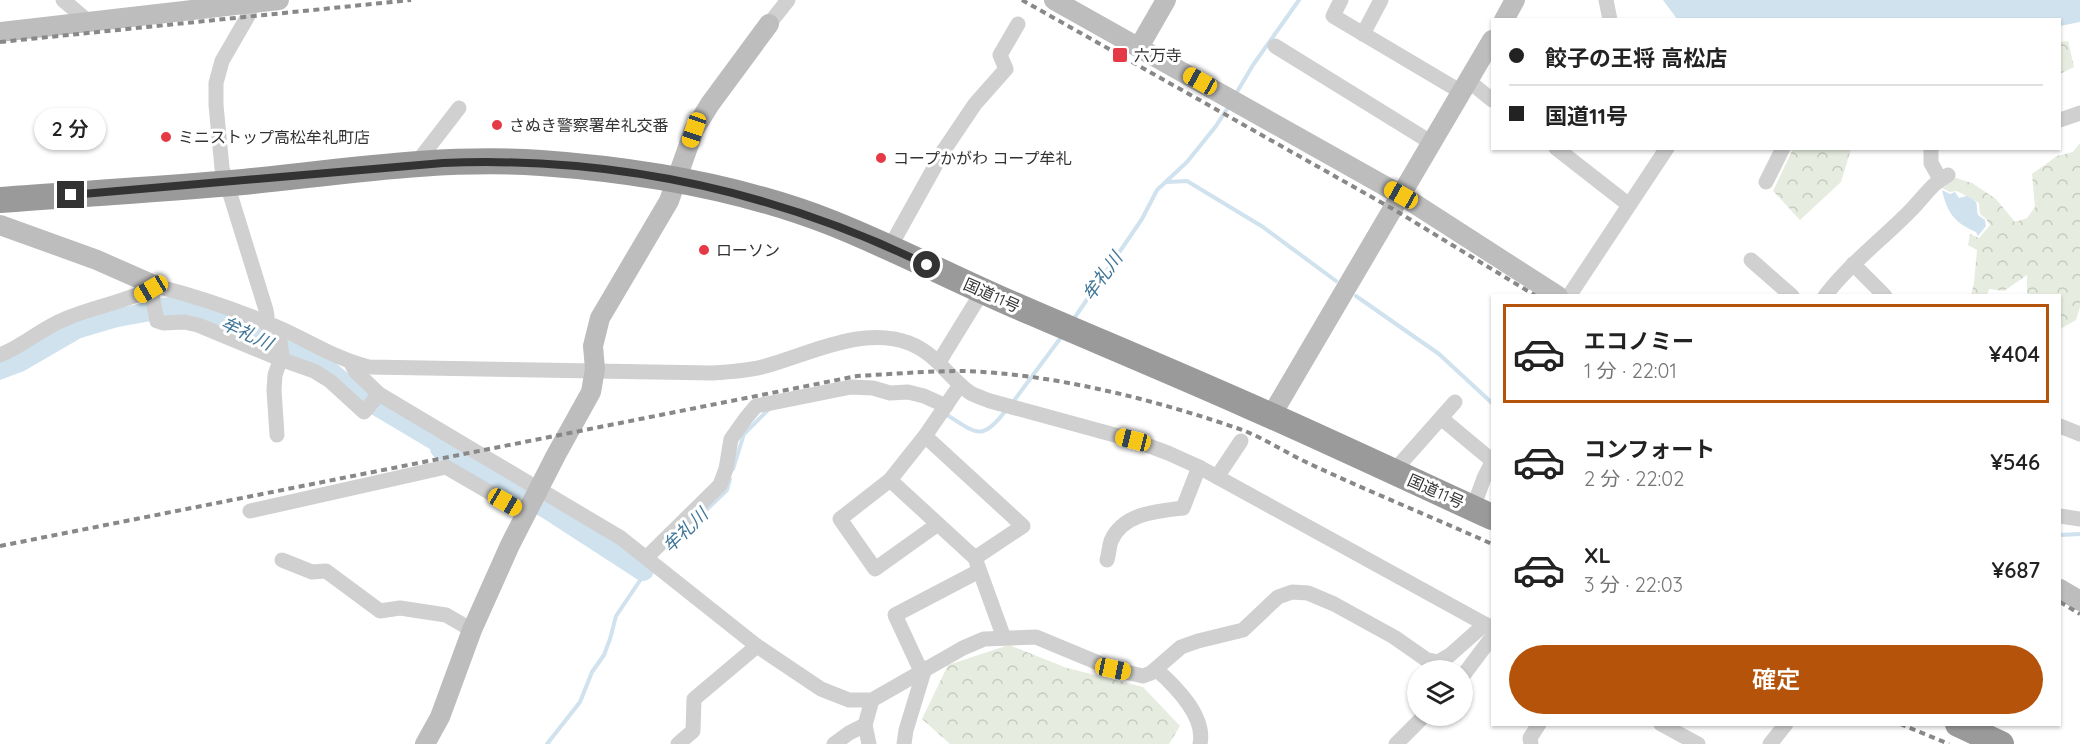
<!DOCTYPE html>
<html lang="ja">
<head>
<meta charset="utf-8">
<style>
	:root { --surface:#fff; --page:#f6f6f6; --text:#222; --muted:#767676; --line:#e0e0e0; --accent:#b45309 }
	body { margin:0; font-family:Quicksand,"Noto Sans JP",sans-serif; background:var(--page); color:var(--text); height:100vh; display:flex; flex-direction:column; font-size:22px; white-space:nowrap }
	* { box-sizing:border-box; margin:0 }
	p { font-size:20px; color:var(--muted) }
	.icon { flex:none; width:33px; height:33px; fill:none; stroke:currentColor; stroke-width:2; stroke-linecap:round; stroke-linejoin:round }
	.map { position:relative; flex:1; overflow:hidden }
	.details { position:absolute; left:1491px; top:294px; width:570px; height:432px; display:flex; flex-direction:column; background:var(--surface); border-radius:0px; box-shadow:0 2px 4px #0004 }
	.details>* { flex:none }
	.banner { position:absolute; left:1491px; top:18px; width:570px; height:132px; border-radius:0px; box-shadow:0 2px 4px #0004; display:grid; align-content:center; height:132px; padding:0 18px; background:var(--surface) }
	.fabs { position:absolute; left:1407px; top:660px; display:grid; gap:12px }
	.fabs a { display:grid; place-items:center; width:66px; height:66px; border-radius:50%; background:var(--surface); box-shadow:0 2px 4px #0004; font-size:30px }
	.end { position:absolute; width:27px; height:27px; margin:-14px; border:8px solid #333; background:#fff; box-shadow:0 0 0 3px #fff }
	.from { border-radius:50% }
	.bubble { position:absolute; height:42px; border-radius:21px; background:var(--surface); box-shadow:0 2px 4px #0004; font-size:20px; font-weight:600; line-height:42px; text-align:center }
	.car { position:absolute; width:18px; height:36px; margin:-18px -9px; border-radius:8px; box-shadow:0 0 4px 2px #0007; background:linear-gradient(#f5c518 24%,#345 0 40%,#f5c518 0 76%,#345 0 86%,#f5c518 0) }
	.banner b { display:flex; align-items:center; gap:21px; height:57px; font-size:22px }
	.banner b+b { border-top:2px solid var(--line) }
	.banner i { width:15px; height:15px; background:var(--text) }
	ul { padding:10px 0 0; list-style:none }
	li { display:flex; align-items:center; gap:18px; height:99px; margin:0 12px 9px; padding:0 6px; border:3px solid transparent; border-radius:0px }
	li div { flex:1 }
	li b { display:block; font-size:22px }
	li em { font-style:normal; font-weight:600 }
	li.on { border-color:var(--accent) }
	li>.icon { width:54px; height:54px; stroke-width:1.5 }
	.action { display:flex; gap:12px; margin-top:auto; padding:12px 18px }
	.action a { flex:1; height:69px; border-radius:36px; background:var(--accent); color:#fff; font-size:24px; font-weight:600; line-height:69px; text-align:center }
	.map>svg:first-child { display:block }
	.forest { fill:url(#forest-crowns) }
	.water { fill:#cfe2ee }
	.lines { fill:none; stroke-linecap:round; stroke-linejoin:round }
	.stream { stroke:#cfe2ee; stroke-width:4 }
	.river { stroke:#cfe2ee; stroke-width:22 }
	.street { stroke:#d0d0d0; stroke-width:15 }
	.secondary { stroke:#bdbdbd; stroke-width:20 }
	.highway { stroke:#9a9a9a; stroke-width:26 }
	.rail { stroke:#888; stroke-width:4; stroke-dasharray:6 4.5; stroke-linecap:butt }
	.route { stroke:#333; stroke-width:8 }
	.poi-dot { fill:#e63946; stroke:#fff; stroke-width:2 }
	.labels { text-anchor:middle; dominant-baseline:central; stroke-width:6; stroke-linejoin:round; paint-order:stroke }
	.poi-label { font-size:16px; fill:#333; stroke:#fff; text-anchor:start }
	.street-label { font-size:16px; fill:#333; stroke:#fff }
	.water-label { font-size:18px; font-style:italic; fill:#3f7597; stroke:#fff }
</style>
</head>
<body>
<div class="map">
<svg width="2080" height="744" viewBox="0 0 2080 744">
	<defs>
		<pattern id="forest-crowns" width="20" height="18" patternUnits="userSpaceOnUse" patternTransform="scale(1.5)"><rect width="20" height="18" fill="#e6ecdf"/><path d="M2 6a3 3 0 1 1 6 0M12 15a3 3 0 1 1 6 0" fill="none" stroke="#c6cbc0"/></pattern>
	</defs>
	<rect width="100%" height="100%" fill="#fff"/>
	<g class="forest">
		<polygon points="2068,41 2074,67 2060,74 2060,42"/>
		<polygon points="2080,143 2080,307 2076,320 2060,329 2060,296 2027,295 2027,275 2004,291 1989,289 1987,295 1971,295 1974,283 1977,250 1968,245 1970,234 1979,238 1990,225 1986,219 1980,214 1979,203 1957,191 1950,192 1940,187 1953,177 1972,183 1996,199 2015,222 2027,218 2035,207 2032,174 2057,156 2073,152"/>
		<polygon points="1793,149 1851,149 1841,182 1800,220 1773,191"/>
		<polygon points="1009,645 1067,668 1143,687 1180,726 1169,744 950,744 922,719 948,665"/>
	</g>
	<g class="water">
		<polygon points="1663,0 2080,0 2080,22 2060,26 2060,20 1677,19"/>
		<path d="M1942,190l8,4 5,-2 4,6 8,-2c14,8 8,6 11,19l7,5 1,6 -8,10 -2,-4c-21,-9 -29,-19 -34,-42z"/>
		<polygon points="168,297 179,297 227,314 330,358 363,386 475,457 460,467 371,414 333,381 162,319 118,327 81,338 24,371 0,380 0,360 81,317"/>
	</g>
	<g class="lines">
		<g class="stream">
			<polyline points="1237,92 1253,65 1299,0"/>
			<polyline points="1167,182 1187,181 1263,227 1336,281"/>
			<polyline points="1356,296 1439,354 1492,403"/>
			<polyline points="1073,320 1142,219 1157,190 1187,162 1216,126 1227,109"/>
			<polyline points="1013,402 1062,336"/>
			<path d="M944,413c31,19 37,31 62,-3"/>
			<polyline points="733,469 744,434 770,408"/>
			<polyline points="2060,535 2080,534"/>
			<polyline points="669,546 727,490 730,479"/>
			<polyline points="547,744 580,702 592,672 604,655 610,639 616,616 643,576 643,570 648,565"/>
		</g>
		<polyline class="river" points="441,448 549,509 643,570"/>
		<g class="street">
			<polyline points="63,0 89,22"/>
			<polyline points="1341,0 1333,16 1463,93"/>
			<polyline points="1606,0 1610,20"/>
			<polyline points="252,3 248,16 222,61 216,83 216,105 222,168 266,310 267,316 265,323"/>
			<polyline points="769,24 788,0"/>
			<polyline points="1363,34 1381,0"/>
			<polyline points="1275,46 1432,143"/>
			<polyline points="1470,82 1492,100"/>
			<polyline points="2060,120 2080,113"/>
			<polyline points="1556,148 1629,205"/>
			<polyline points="1931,148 1931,163 1940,179"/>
			<polyline points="415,165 459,108"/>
			<polyline points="1766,182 1783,148"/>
			<polyline points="890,247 944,150 975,104 1006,69 1000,55 1018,24"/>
			<polyline points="1751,260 1792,296"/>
			<polyline points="1853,264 1885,296"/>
			<polyline points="151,289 157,321 163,323 184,322 198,325 280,359 314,371 330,381 364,412 379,394"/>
			<polyline points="1569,296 1667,148"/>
			<path d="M1825,296c25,-33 58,-57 86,-86 12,-12 22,-28 37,-35"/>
			<path d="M0,355c23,-9 42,-27 65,-36 30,-13 62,-17 91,-33 43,11 87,26 128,44 28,13 55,30 85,37l343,6c17,-1 34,-2 50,-6 46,-12 100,-42 147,-24 28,11 38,33 60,49 6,4 14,6 21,9l143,39 35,13 31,14 293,161"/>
			<polyline points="939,362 982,292"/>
			<polyline points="351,363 355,371 379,394 621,538 757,646 821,689 849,700 872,700 963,648 984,639 1036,637 1113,669 1143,676 1151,673 1181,647 1198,641 1243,630 1278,597 1292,592 1308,593 1334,604 1394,637 1427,660 1438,662 1450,655 1485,624"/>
			<polyline points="1441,418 1489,458"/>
			<polyline points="2060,426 2080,434"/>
			<polyline points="277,435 274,390 275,375 282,355 279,335 281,329"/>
			<polyline points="925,436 1023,526 975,558"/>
			<polyline points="1393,472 1455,402"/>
			<polyline points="1217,477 1241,441"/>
			<polyline points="890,480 975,558 1004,638"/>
			<polyline points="1473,508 1484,478 1492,462"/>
			<polyline points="250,511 446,467 525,513"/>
			<polyline points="2060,516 2080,519"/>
			<polyline points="938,524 875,569 840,519 890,480 925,436 960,385"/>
			<polyline points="647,557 720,485 726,469 731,439 746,418 756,406 851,387 873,388 890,393 908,392 924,396 946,406"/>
			<polyline points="282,560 312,572 326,571 380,611 400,608 446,615 472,630"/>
			<path d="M1107,560c2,-6 2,-13 4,-19 12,-28 47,-30 72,-33l16,-41"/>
			<path d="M1156,669c19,17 50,47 44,75"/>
			<polyline points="921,671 895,615 979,571"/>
			<polyline points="1462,677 1492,637"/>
			<polyline points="1661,724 1698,744"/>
			<polyline points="678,744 693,731 694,699 757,646"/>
			<polyline points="834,744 849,733 865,725"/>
			<polyline points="869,744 865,725 872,700"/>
			<polyline points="904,744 906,730 925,668"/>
			<polyline points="1396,744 1424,716"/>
			<polyline points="1531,744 1530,738 1539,724"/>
			<polyline points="1770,744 1786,724"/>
		</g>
		<g class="secondary">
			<polyline points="1054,0 1401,195 1558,296"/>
			<polyline points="1504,20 1515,0"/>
			<polyline points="0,32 279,0"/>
			<polyline points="1139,47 1166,0"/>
			<polyline points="0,225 97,260 156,286"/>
			<polyline points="1271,416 1492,40"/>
			<polyline points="2060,589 2080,601"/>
			<polyline points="425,744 440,717 472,630 510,545 556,455 591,392 595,369 593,346 600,318 669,201 694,130 710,104 769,24"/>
		</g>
		<g class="highway">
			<path d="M0,200c81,-6 162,-11 243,-18 99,-10 198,-26 298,-19 98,7 199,24 291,60 68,27 133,62 201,90 72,31 144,61 216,93 82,36 162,74 243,111"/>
			<polyline points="1958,724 2001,744"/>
		</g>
		<g class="rail">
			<polyline points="1022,0 1393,209 1536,296"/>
			<polyline points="0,42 411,0"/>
			<path d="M0,546l857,-170c35,-2 70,-5 105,-5 89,2 199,30 283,60 22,9 43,23 65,33 60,28 122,53 182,80"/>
			<polyline points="2060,602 2080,614"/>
			<polyline points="1900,724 1949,744"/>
		</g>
	</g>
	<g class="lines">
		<path class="route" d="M71,195l372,-32c169,-7 332,28 484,102"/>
	</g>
	<g class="poi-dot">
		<rect x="1112" y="47" width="16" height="16" rx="3"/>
		<circle cx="497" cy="125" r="6"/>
		<circle cx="166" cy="137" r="6"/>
		<circle cx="881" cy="158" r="6"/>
		<circle cx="704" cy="250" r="6"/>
	</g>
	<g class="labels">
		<g class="poi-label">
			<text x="1134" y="55">六万寺</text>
			<text x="509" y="125">さぬき警察署牟礼交番</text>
			<text x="178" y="137">ミニストップ高松牟礼町店</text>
			<text x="893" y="158">コープかがわ コープ牟礼</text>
			<text x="716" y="250">ローソン</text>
		</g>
		<g class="street-label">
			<text transform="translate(992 295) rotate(24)">国道11号</text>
			<text transform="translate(1436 491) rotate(24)">国道11号</text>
		</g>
		<g class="water-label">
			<text transform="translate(1102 276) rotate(-54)">牟礼川</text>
			<text transform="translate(247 333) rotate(25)">牟礼川</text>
			<text transform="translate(685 530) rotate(-44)">牟礼川</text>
		</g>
	</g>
</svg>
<div class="fabs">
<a><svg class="icon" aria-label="layers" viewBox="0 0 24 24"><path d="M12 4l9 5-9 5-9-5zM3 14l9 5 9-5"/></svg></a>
</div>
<i class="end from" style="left:927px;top:265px"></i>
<i class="end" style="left:71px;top:195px"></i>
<div class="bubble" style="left:34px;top:108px;width:72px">2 分</div>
<i class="car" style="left:1200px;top:81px;rotate:299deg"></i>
<i class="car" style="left:694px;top:130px;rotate:199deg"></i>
<i class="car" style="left:1401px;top:195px;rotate:299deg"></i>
<i class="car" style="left:151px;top:289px;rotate:240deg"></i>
<i class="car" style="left:1133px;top:440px;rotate:284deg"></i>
<i class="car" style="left:505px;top:502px;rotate:120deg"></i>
<i class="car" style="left:1113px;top:669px;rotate:102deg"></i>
<div class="banner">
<b><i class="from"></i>餃子の王将 高松店</b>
<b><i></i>国道11号</b>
</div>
<section class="details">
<ul>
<li class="on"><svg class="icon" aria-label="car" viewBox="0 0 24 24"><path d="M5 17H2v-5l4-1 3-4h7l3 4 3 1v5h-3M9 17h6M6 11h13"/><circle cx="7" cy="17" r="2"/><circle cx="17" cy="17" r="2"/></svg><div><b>エコノミー</b><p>1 分 · 22:01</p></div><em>¥404</em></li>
<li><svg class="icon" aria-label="car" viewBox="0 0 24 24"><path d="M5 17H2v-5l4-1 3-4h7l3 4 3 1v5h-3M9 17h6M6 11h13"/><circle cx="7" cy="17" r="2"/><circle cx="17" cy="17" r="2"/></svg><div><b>コンフォート</b><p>2 分 · 22:02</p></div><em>¥546</em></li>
<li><svg class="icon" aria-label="car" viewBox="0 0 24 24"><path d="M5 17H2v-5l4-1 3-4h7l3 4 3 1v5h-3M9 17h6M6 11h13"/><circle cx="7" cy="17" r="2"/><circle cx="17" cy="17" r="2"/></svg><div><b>XL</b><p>3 分 · 22:03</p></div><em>¥687</em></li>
</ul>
<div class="action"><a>確定</a></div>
</section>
</div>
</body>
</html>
